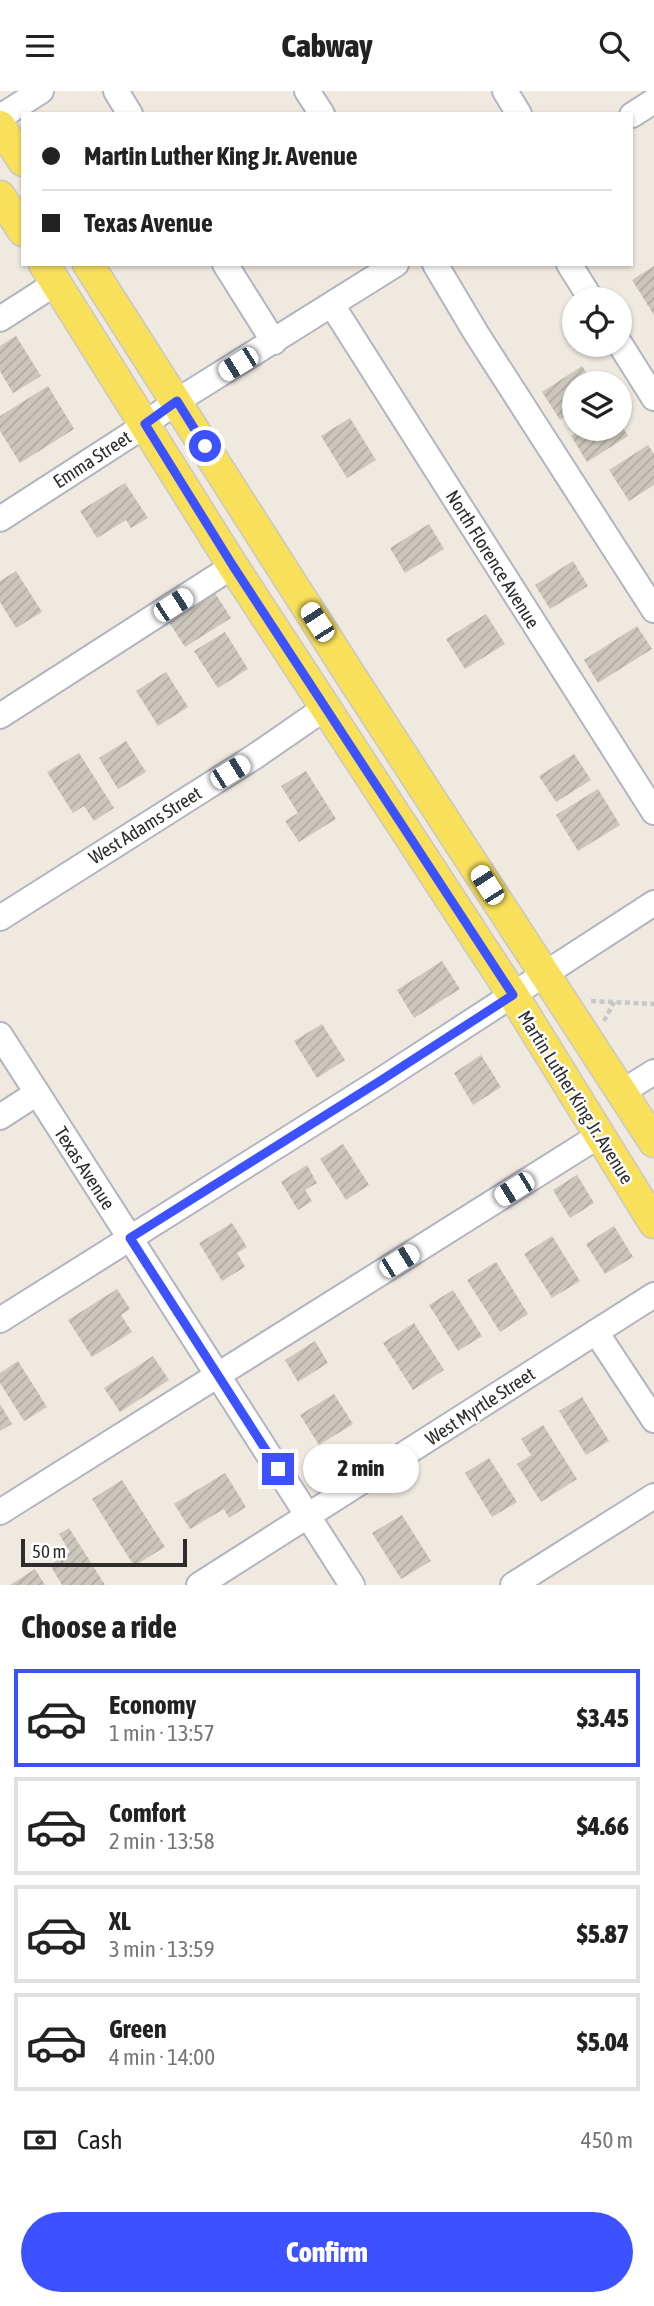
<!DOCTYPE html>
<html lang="en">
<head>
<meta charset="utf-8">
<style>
	:root { --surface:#fff; --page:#f6f6f6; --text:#222; --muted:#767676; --line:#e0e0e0; --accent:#3c51ff }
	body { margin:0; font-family:"Asap Condensed",sans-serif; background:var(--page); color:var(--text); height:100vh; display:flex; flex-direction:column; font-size:26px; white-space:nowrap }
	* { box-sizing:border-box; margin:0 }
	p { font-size:23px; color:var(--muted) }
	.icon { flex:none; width:38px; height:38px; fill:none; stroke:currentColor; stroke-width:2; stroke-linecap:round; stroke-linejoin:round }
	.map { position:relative; height:1494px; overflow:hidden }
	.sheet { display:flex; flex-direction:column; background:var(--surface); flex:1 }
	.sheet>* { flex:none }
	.guide { position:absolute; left:21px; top:21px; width:612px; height:154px; border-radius:0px; box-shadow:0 2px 5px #0004; display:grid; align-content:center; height:154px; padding:0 21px; background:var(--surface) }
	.tools { position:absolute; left:562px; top:196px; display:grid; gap:14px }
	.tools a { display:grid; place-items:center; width:70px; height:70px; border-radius:50%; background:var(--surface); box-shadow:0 2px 5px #0004; font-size:35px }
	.scale { position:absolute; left:21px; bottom:18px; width:166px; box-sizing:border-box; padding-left:7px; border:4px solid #2d2d2d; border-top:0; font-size:19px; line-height:24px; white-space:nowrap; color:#2d2d2d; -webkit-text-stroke:5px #fff; paint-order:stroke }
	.end { position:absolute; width:32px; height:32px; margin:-16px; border:9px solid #3c51ff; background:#fff; box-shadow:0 0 0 4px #fff }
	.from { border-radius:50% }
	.bubble { position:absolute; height:49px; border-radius:24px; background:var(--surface); box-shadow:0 2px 5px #0004; font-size:23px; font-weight:800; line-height:49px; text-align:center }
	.car { position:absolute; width:21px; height:42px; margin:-21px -10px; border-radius:9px; box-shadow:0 0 5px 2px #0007; background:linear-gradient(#fff 24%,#345 0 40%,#fff 0 76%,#345 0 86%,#fff 0) }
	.guide b { display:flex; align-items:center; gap:24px; height:66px; font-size:26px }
	.guide b+b { border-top:2px solid var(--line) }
	.guide i { width:18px; height:18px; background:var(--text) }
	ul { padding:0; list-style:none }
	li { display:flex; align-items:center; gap:21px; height:98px; margin:0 14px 10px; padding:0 7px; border:4px solid var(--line); border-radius:0px }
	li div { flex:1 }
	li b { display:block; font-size:26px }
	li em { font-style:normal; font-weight:800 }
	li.current { border-color:var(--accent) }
	li>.icon { width:63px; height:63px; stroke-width:1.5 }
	h2 { padding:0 21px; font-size:32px; line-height:84px }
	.pay { display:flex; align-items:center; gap:18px; height:77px; padding:0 21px; font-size:26px }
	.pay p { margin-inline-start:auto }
	.button { display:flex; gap:14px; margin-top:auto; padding:14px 21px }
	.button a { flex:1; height:80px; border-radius:42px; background:var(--accent); color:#fff; font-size:28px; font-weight:800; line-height:80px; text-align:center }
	header { display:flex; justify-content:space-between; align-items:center; height:91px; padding:0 21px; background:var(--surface); font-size:32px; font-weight:800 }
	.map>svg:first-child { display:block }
	.building { fill:url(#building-hatch) }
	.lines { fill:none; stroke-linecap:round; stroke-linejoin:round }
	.minor-casing { stroke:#b3b4c1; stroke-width:28 }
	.major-casing { stroke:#c8c8c8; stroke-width:33 }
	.path { stroke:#c8c8c8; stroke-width:4.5; stroke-dasharray:5 3.5; stroke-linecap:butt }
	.minor { stroke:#fff; stroke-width:24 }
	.major { stroke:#f9e05a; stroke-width:30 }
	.route { stroke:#3c51ff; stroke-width:9 }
	.labels { text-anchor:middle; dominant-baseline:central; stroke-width:5; stroke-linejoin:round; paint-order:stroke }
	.street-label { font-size:19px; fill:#2d2d2d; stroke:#fff }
</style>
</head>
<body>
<header><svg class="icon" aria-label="menu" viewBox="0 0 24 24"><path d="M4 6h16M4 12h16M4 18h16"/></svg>Cabway<svg class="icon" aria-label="search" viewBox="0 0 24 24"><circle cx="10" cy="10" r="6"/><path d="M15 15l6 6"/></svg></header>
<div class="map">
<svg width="654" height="1494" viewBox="0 0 654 1494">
	<defs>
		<pattern id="building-hatch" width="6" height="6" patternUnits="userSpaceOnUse" patternTransform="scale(1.75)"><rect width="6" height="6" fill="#cbc7bd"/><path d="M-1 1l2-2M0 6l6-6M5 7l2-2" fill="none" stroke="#afaba3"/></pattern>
	</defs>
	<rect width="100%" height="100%" fill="#efe9df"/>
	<g class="building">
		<polygon points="654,175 654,224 632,189"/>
		<polygon points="16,245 41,285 13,302 0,280 0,255"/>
		<polygon points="582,275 593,292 574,292 574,320 560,329 542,301"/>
		<polygon points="48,295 74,338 20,372 0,340 0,325"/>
		<polygon points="350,327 376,369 347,387 321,345"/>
		<polygon points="620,331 628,345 587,371 571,345 583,338 620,338"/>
		<polygon points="648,354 654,363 654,394 629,410 609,379"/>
		<polygon points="125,392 148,427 131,437 126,429 97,447 80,420"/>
		<polygon points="429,433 444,458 405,482 390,457"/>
		<polygon points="573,470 588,495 550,518 535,494"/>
		<polygon points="16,480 42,521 16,537 0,511 0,490"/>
		<polygon points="213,499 231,527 185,556 167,528"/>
		<polygon points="486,523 505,553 465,578 446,548"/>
		<polygon points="637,535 652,558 598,592 584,569"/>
		<polygon points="225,541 248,578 218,597 194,560"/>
		<polygon points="166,581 188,616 158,635 136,600"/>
		<polygon points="126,650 146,681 118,698 99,667"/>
		<polygon points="79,662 114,717 94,730 84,715 73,722 47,681"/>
		<polygon points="574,663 591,689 556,711 539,685"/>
		<polygon points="306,680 336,728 299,751 285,730 298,722 281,695"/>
		<polygon points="598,698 620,734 578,760 556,724"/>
		<polygon points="442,870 460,898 414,927 397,899"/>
		<polygon points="322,933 345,969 317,987 294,950"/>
		<polygon points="481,964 501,996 473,1014 454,982"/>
		<polygon points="343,1053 369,1094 346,1109 320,1068"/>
		<polygon points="307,1074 317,1092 305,1099 312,1110 298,1119 281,1091"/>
		<polygon points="577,1084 594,1112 570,1127 553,1099"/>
		<polygon points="232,1132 247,1156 237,1162 245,1176 222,1190 199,1152"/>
		<polygon points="614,1135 633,1166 605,1183 586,1153"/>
		<polygon points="552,1145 580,1190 552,1207 524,1163"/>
		<polygon points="496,1171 528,1223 500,1241 467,1189"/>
		<polygon points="117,1198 130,1218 121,1224 132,1241 92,1266 68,1229"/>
		<polygon points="453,1199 482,1245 458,1260 429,1214"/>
		<polygon points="414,1232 444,1279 413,1299 383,1252"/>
		<polygon points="315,1250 328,1272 298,1291 285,1269"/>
		<polygon points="153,1265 169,1289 120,1321 104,1297"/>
		<polygon points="18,1270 47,1316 24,1330 0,1292 0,1282"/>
		<polygon points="334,1303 353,1333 319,1354 300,1324"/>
		<polygon points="582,1306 609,1350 586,1364 559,1320"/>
		<polygon points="0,1313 12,1333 0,1340"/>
		<polygon points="543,1334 577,1388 541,1411 517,1373 531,1364 521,1348"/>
		<polygon points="489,1367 517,1411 492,1426 465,1382"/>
		<polygon points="225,1382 246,1416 229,1427 224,1418 190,1438 174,1413"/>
		<polygon points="122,1389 165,1456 134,1475 92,1408"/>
		<polygon points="402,1424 431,1470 401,1488 372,1442"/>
		<polygon points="69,1437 105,1494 62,1494 50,1474 70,1461 59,1443"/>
		<polygon points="35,1478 45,1494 10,1494"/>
	</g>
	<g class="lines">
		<g class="minor-casing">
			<g id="minor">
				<polyline points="116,0 130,23"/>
				<polyline points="307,0 322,23"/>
				<polyline points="505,0 519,23"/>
				<polyline points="632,24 654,10"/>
				<polyline points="0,26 41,0"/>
				<polyline points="225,173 274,251"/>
				<polyline points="435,173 476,242 654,519"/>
				<polyline points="569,173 591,208"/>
				<polyline points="332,214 654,721"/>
				<polyline points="0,228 56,192"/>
				<polyline points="620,253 654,307"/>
				<polyline points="0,428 130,344 177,310 396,173"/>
				<polyline points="0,625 233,475"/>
				<polyline points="0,827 254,666 325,617"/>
				<polyline points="0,944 352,1494"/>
				<polyline points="622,1001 654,981"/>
				<polyline points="0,1026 37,1002"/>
				<polyline points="0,1229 380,990 654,812"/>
				<polyline points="596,1241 654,1329"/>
				<polyline points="0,1421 600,1044"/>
				<polyline points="199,1494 654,1204"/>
				<polyline points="513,1494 654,1405"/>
			</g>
		</g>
		<g class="major-casing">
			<g id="major">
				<polyline points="0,35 23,70"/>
				<polyline points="0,105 23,140"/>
				<polyline points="44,173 233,475 513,904 654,1132"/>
				<polyline points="88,173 358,596 654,1051"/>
			</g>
		</g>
		<g class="path">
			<polyline points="591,910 654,913"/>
			<polyline points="604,930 614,911"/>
		</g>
		<use href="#minor" class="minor"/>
		<use href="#major" class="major"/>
	</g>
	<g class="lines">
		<polyline class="route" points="205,355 177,310 145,333 233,475 513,904 380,990 130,1147 278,1378"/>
	</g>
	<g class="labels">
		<g class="street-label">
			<text transform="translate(92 368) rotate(-33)">Emma Street</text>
			<text transform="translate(493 468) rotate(58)">North Florence Avenue</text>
			<text transform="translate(145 734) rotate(-32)">West Adams Street</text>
			<text transform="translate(576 1006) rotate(58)">Martin Luther King Jr. Avenue</text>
			<text transform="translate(85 1077) rotate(57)">Texas Avenue</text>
			<text transform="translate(480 1315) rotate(-33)">West Myrtle Street</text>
		</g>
	</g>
</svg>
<div class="tools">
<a><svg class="icon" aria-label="locate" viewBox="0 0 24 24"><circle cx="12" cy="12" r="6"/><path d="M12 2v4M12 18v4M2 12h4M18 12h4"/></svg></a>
<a><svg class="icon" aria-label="layers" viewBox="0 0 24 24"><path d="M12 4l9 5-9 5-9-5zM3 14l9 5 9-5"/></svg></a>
</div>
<div class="scale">50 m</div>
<i class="end from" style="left:205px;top:355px"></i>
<i class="end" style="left:278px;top:1378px"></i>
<div class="bubble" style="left:303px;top:1353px;width:116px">2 min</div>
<i class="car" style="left:238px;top:273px;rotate:238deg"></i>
<i class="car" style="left:173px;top:514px;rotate:57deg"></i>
<i class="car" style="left:317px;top:531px;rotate:327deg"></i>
<i class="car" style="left:230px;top:681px;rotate:58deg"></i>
<i class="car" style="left:487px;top:794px;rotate:327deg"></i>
<i class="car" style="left:514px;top:1098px;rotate:238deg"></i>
<i class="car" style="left:399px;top:1170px;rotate:58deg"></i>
<div class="guide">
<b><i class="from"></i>Martin Luther King Jr. Avenue</b>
<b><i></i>Texas Avenue</b>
</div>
</div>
<section class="sheet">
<h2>Choose a ride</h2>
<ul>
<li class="current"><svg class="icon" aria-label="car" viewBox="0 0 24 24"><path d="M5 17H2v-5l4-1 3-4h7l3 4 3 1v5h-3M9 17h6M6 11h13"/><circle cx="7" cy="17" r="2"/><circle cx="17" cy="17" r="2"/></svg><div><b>Economy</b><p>1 min · 13:57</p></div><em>$3.45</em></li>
<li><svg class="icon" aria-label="car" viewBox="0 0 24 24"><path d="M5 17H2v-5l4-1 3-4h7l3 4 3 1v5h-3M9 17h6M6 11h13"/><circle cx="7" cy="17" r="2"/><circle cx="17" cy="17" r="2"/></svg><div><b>Comfort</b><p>2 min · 13:58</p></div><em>$4.66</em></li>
<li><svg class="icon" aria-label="car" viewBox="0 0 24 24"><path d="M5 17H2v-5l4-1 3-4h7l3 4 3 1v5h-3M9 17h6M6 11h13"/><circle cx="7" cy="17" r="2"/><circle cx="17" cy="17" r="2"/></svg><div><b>XL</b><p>3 min · 13:59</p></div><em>$5.87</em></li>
<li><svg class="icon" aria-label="car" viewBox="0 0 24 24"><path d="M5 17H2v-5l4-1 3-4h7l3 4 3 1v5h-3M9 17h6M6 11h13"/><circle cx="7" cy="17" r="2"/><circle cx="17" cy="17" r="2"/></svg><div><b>Green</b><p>4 min · 14:00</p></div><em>$5.04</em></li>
</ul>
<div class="pay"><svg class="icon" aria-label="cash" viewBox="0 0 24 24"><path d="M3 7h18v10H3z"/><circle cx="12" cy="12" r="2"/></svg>Cash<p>450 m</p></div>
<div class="button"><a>Confirm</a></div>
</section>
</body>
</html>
